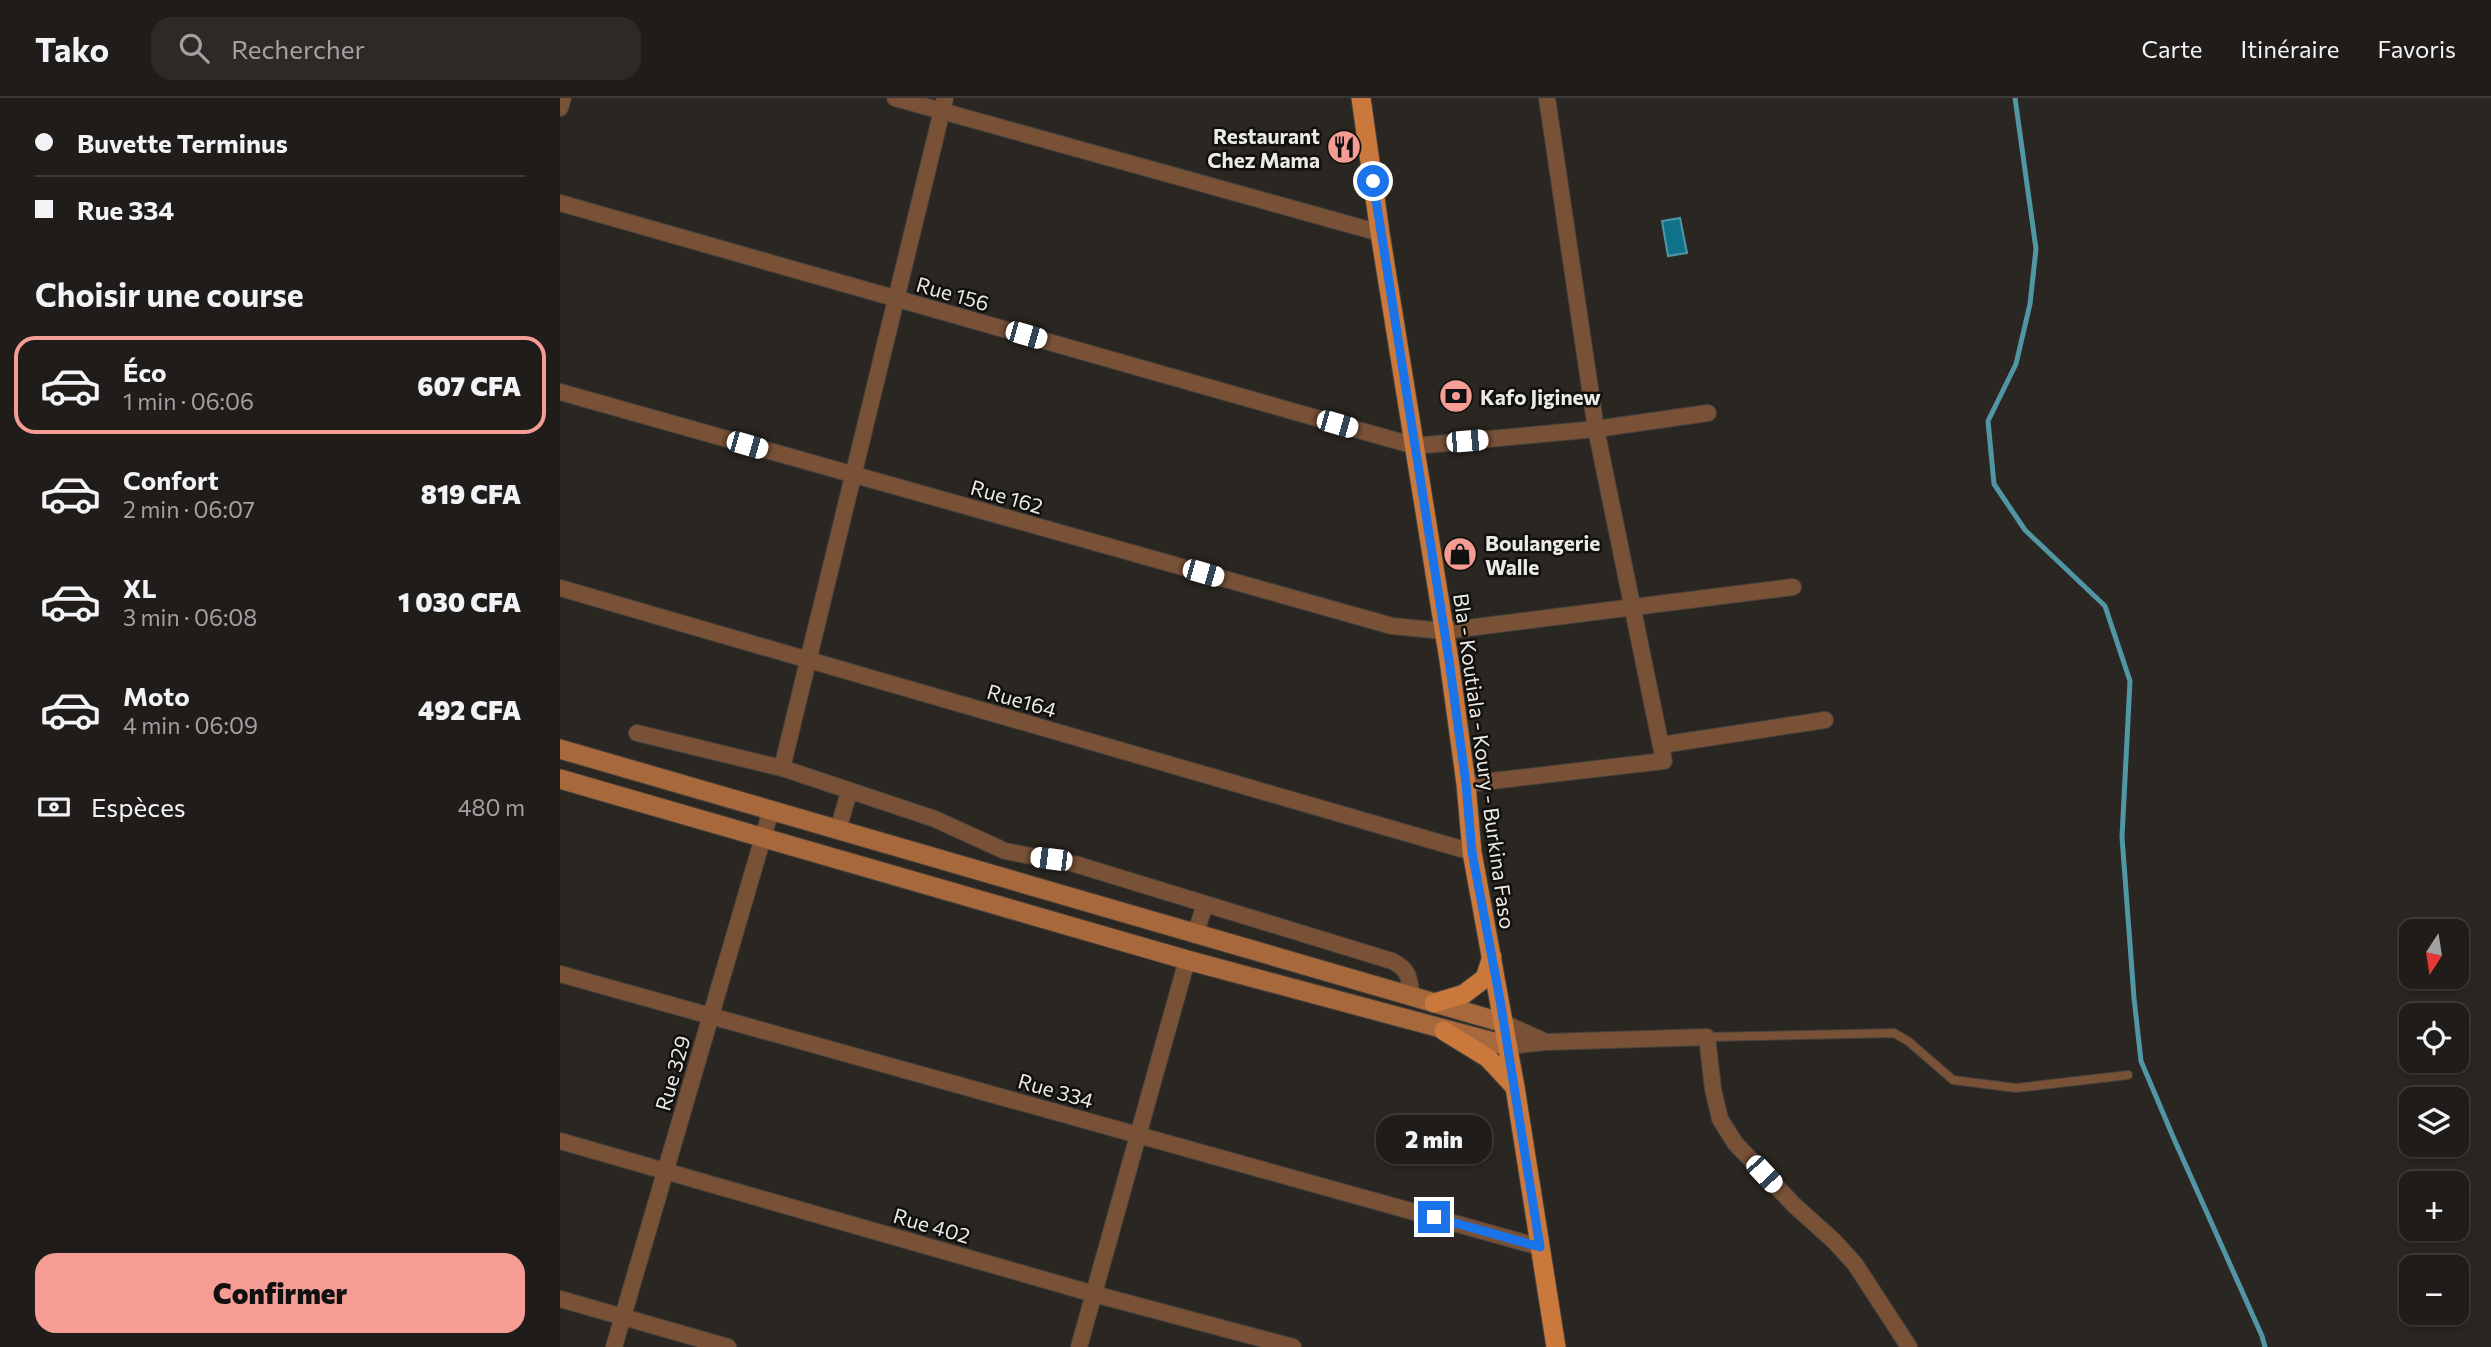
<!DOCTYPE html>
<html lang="fr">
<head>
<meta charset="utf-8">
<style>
	:root { --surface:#201c19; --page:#2d2926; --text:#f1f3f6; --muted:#a2a1a2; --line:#3d3a38; --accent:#f59c95 }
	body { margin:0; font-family:Commissioner,sans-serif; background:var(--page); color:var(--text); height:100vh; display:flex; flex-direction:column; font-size:26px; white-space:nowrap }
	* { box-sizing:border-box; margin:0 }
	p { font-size:23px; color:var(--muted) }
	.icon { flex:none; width:38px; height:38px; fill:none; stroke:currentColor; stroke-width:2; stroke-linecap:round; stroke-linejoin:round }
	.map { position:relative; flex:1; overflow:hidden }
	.details { display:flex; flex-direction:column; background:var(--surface); width:560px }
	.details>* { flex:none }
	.banner { display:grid; align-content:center; height:154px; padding:0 35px; background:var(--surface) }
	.needle { width:46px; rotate:192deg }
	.buttons { position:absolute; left:1839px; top:821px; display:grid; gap:14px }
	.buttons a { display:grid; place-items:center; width:70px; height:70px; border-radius:14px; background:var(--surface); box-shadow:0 4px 10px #0003,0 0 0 2px var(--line); font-size:35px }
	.end { position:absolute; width:32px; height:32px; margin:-16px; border:9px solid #1a73e8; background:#fff; box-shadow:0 0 0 4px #fff }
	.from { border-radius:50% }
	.bubble { position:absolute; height:49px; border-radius:21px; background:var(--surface); box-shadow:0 4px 10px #0003,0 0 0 2px var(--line); font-size:23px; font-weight:800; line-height:49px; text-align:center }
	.car { position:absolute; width:21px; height:42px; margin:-21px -10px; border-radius:9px; box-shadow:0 0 5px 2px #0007; background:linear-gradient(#fff 24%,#345 0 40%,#fff 0 76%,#345 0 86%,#fff 0) }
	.banner b { display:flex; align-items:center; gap:24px; height:66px; font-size:26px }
	.banner b+b { border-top:2px solid var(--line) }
	.banner i { width:18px; height:18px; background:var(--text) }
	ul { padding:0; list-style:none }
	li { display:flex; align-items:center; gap:21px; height:98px; margin:0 14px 10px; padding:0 21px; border:4px solid transparent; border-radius:21px }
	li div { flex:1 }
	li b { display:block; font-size:26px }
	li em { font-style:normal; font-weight:800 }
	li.current { border-color:var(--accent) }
	li>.icon { width:63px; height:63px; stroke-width:1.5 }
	h2 { padding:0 35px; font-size:32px; line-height:84px }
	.pay { display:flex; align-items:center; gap:18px; height:77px; padding:0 35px; font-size:26px }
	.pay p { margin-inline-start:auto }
	.primary-button { display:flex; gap:14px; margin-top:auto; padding:14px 35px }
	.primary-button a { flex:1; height:80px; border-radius:21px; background:var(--accent); color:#111; font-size:28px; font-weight:800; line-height:80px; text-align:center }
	header { display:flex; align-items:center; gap:42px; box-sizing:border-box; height:98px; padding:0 35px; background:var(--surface); border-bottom:2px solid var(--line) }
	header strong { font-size:33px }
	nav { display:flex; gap:38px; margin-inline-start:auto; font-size:24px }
	.search { width:490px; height:63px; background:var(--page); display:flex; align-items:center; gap:18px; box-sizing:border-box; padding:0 24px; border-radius:21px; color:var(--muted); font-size:26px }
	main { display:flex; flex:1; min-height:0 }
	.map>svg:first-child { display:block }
	.water { fill:#0f7289; stroke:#5196a5; stroke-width:2 }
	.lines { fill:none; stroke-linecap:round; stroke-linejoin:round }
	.stream { stroke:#5196a5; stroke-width:5 }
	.service-casing { stroke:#45413d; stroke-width:10 }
	.minor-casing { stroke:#45413d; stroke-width:18 }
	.secondary-casing { stroke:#45413d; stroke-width:21 }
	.primary-casing { stroke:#45413d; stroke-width:21 }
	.service { stroke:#795136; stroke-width:8 }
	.minor { stroke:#795136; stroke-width:16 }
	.secondary { stroke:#a7683b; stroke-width:19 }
	.primary { stroke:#ca783c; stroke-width:19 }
	.route { stroke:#1a73e8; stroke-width:9 }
	.labels { text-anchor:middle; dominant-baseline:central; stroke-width:5; stroke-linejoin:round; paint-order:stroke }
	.poi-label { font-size:21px; font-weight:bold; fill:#eceae6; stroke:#11100d; text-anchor:start }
	.street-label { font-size:21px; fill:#eceae6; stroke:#11100d }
</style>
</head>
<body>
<header>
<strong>Tako</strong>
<div class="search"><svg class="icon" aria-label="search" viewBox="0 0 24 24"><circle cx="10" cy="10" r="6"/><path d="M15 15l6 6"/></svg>Rechercher</div>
<nav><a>Carte</a><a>Itinéraire</a><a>Favoris</a></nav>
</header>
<main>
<section class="details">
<div class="banner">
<b><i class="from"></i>Buvette Terminus</b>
<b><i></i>Rue 334</b>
</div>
<h2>Choisir une course</h2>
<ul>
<li class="current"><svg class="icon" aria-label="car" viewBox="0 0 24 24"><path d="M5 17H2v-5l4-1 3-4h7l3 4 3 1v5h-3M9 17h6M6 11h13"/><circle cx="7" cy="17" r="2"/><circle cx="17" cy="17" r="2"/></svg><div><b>Éco</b><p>1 min · 06:06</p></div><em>607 CFA</em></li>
<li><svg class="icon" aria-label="car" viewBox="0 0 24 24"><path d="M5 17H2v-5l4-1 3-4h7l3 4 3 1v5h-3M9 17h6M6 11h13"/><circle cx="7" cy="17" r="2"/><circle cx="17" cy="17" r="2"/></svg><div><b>Confort</b><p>2 min · 06:07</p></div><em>819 CFA</em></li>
<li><svg class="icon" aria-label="car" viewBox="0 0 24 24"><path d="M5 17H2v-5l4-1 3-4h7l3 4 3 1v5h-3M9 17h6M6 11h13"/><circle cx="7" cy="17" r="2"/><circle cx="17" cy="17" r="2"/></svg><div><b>XL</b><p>3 min · 06:08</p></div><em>1 030 CFA</em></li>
<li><svg class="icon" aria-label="car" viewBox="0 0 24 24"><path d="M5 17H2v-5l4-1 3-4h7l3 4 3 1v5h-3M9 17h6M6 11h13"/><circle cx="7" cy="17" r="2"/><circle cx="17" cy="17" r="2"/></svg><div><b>Moto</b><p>4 min · 06:09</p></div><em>492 CFA</em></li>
</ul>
<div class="pay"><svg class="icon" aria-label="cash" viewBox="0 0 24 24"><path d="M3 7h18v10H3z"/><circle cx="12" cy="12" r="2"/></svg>Espèces<p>480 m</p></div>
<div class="primary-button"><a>Confirmer</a></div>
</section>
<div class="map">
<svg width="1931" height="1249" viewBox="0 0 1931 1249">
	<rect width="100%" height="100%" fill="#2a2621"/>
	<polygon class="water" points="1120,120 1127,155 1108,158 1102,123"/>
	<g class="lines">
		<polyline class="stream" points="1455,0 1476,151 1470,206 1456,266 1428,323 1434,386 1465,432 1545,508 1570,583 1562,739 1574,900 1581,963 1614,1041 1702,1238 1705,1249"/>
		<g class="service-casing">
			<polyline id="service" points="1147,939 1334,935 1348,943 1393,982 1456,990 1568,977"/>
		</g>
		<g class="minor-casing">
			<g id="minor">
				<polyline points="335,0 820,135"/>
				<polyline points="0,10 3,0"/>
				<polyline points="0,105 855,348 1036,331 1148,315"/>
				<polyline points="0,294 832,528 884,533 1233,489"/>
				<polyline points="0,490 912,754"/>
				<path d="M77,635l145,35 153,51 70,32 70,13 317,97c18,9 17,17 20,36"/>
				<polyline points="1101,647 1265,622"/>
				<polyline points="222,670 385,0"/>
				<polyline points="906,686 1104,663 1036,331 987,0"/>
				<polyline points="278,732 289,694"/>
				<polyline points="635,837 645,806"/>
				<polyline points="0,876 980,1149"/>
				<polyline points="944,925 984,943"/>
				<polyline points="948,948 986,944 1147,939 1153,991 1160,1021 1175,1045 1234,1107 1274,1143 1295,1166 1349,1249"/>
				<polyline points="0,1043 534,1196 733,1249"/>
				<polyline points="0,1201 168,1249"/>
				<polyline points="54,1249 211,712"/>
				<polyline points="519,1249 627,862"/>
			</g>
		</g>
		<g class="secondary-casing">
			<g id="secondary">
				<polyline points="0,651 944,925"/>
				<polyline points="0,681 627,862 948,948"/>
			</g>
		</g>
		<g class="primary-casing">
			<g id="primary">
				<polyline points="801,0 820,135 889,562 906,686 912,754 955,989 996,1249"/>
				<polyline points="874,905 904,896 925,880 932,859"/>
				<polyline points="884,933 928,960 955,989"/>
			</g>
		</g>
		<use href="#service" class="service"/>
		<use href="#minor" class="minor"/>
		<use href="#secondary" class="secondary"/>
		<use href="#primary" class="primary"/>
	</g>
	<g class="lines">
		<polyline class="route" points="813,83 889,562 906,686 912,754 940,902 980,1149 874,1119"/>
	</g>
	<defs>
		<g id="restaurant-disc" transform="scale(1.75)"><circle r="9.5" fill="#f59c95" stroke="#11100d"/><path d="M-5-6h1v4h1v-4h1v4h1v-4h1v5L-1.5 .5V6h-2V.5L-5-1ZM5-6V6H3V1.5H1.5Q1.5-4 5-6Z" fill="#111"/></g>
		<g id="bank-disc" transform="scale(1.75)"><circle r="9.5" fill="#f59c95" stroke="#11100d"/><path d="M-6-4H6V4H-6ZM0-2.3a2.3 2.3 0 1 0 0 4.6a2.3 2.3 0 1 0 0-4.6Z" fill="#111"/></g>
		<g id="shop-disc" transform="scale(1.75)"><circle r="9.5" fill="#f59c95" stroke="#11100d"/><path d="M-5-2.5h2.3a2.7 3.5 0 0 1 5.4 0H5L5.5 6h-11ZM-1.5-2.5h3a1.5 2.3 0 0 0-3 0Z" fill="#111"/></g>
	</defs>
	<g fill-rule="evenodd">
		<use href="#restaurant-disc" x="784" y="49"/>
		<use href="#bank-disc" x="896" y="298"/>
		<use href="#shop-disc" x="900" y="456"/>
	</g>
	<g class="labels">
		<g class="poi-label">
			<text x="760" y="37" text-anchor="end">Restaurant<tspan x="760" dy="24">Chez Mama</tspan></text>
			<text x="920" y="298">Kafo Jiginew</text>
			<text x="925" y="444">Boulangerie<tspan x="925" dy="24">Walle</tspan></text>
		</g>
		<g class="street-label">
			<text transform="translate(393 195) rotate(16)">Rue 156</text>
			<text transform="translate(447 398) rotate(16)">Rue 162</text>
			<text transform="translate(462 602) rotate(16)">Rue164</text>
			<text transform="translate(925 663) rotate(82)">Bla - Koutiala - Koury - Burkina Faso</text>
			<text transform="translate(112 975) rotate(-74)">Rue 329</text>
			<text transform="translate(496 992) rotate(16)">Rue 334</text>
			<text transform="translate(372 1127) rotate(16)">Rue 402</text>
		</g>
	</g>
</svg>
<div class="buttons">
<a><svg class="needle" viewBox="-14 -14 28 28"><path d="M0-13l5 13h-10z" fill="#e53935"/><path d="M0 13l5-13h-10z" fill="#a2a1a2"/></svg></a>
<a><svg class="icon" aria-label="locate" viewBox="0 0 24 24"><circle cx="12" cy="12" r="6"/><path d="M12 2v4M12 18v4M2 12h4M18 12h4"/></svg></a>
<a><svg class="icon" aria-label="layers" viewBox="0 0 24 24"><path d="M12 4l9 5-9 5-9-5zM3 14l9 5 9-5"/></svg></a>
<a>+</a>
<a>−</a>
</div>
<i class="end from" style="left:813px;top:83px"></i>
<i class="end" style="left:874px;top:1119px"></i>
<div class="bubble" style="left:816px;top:1017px;width:116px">2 min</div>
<i class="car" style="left:466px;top:237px;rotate:106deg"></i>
<i class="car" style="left:777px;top:326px;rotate:106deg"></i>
<i class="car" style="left:907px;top:343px;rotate:85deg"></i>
<i class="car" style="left:187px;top:347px;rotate:106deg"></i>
<i class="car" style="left:643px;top:475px;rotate:106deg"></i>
<i class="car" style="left:491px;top:761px;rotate:277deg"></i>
<i class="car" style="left:1204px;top:1076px;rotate:137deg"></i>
</div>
</main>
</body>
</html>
